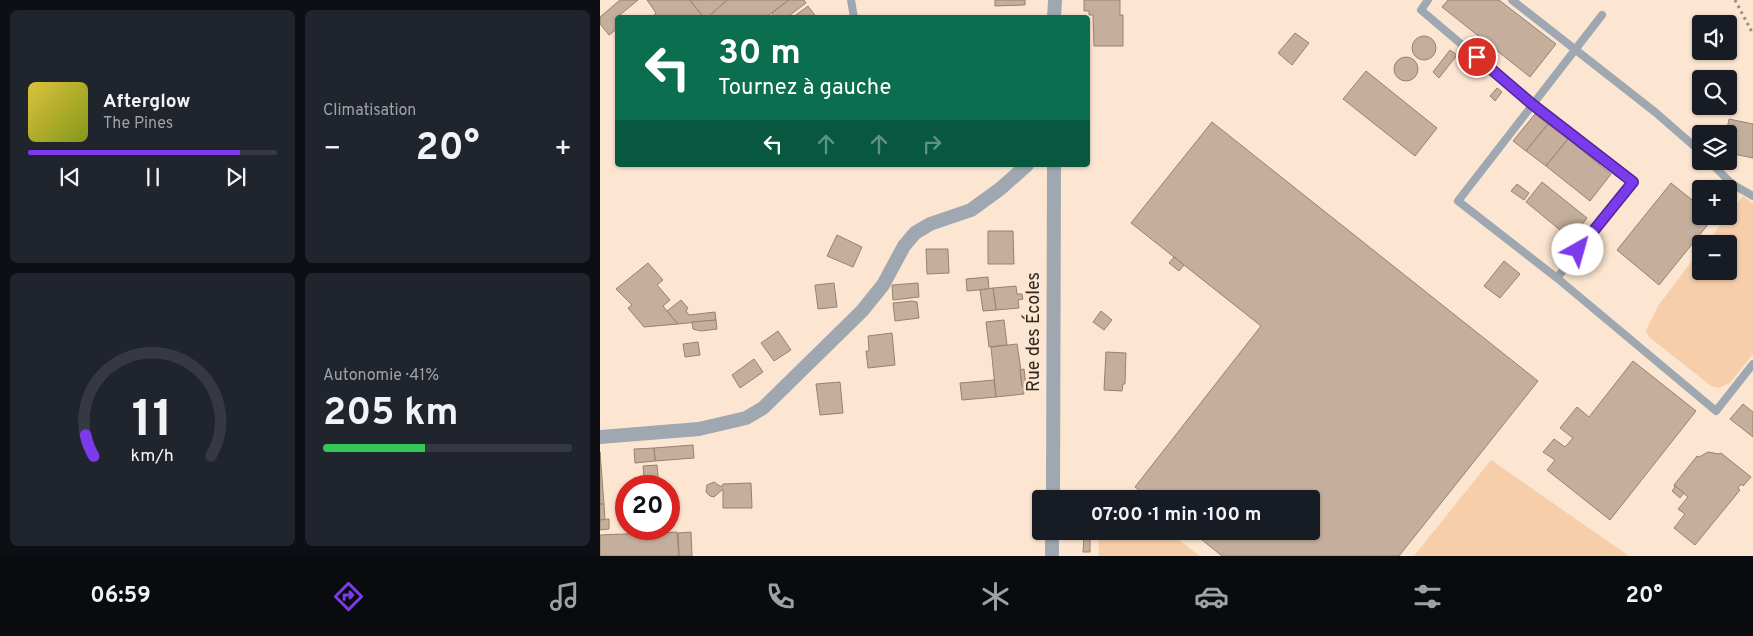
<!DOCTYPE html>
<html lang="fr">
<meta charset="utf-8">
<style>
:root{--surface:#171b24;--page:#20242c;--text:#f1f3f6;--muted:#9ea1a6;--line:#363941;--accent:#7c3aed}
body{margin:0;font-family:Overpass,sans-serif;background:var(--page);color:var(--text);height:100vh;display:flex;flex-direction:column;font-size:19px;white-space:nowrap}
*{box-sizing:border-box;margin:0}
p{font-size:16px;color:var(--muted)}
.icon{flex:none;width:28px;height:28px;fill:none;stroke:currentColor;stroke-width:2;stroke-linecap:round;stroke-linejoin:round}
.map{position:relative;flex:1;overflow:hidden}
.panel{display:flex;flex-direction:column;gap:10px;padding:10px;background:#0d0f14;width:600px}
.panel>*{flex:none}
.hud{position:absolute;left:15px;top:15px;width:475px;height:152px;border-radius:5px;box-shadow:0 1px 4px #0004;background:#0b6e4f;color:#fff;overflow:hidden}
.tools{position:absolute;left:1092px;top:15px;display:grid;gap:10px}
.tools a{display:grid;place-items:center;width:45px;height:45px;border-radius:5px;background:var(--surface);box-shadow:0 1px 4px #0004;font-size:25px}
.speed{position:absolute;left:15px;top:475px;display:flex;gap:10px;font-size:25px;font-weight:700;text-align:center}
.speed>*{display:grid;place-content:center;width:65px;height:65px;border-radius:50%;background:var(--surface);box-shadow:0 1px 4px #0004;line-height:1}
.speed .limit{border:8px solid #d22;background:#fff;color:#111}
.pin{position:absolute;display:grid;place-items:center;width:42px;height:42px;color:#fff;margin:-21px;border:2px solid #fff;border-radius:50%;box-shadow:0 1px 5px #0007}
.me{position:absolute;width:55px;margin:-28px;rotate:38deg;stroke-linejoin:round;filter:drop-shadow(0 0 4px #0008)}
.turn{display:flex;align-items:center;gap:18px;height:105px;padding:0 20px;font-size:22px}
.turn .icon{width:65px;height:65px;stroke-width:2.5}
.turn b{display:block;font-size:35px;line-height:42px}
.lanes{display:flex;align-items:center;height:48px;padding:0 20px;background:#0003;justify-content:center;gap:25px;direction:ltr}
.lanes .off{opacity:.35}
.big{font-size:38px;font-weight:700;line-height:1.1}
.panel .widget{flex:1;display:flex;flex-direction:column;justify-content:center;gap:8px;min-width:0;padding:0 18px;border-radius:8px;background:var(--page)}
.panel .dial{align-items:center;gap:0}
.dial svg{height:130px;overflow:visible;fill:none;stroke:var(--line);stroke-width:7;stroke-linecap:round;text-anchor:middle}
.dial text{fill:var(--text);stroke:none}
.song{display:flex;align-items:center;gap:15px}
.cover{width:60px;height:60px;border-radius:8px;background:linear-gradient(135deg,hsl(50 70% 55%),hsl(70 70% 35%))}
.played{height:5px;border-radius:2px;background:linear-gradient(90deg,var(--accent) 85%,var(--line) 85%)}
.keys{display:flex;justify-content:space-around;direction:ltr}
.heat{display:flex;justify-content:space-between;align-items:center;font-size:28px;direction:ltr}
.charge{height:8px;border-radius:4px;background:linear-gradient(90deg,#34c759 41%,var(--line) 0)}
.panel .tiles{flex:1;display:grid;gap:10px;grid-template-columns:repeat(2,1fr)}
.trip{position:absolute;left:432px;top:490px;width:288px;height:50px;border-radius:5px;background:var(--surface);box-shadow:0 1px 4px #0004;font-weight:700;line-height:50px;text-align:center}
.tab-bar{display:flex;height:80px;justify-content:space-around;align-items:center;background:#090b0e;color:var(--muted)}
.tab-bar .icon{width:35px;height:35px}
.tab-bar .current{color:var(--accent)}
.tab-bar b{font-size:22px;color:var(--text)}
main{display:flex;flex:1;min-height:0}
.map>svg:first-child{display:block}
.green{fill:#f6ceaa}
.building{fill:#c5af9c;stroke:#97826f}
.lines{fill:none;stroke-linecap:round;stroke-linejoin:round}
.path{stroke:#9c8c7d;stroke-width:3;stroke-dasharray:2.5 4;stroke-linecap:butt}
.service{stroke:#9fa7b0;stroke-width:8}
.minor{stroke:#9fa7b0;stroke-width:14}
.tertiary{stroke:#9fa7b0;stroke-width:14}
.route-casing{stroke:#51269a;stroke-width:12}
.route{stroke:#7c3aed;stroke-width:9}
.labels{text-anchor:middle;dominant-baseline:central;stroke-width:5;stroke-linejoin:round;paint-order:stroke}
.street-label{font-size:18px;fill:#2f271f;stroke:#fde6d1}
</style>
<main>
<section class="panel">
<div class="tiles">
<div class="widget">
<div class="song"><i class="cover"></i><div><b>Afterglow</b><p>The Pines</p></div></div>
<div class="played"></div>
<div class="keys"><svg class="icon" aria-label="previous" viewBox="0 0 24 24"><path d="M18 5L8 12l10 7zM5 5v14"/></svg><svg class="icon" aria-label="pause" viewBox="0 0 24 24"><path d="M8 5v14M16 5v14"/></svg><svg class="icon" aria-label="next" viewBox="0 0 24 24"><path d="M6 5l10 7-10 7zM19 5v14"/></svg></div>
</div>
<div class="widget"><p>Climatisation</p>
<div class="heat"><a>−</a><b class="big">20°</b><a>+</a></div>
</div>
<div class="widget dial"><svg viewBox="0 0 100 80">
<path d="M14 69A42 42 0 1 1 86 69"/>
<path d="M14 69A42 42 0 0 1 9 56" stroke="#7c3aed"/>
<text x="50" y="56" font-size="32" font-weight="700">11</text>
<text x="50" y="72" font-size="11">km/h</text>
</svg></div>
<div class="widget"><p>Autonomie · 41%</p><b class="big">205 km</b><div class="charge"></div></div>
</div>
</section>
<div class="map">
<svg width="1153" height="556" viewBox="0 0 1153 556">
<rect width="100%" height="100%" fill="#fde6d1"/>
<g class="green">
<polygon points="1143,196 1153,204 1153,354 1130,383 1118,388 1111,386 1049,337 1046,331 1058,306 1101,249 1101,271 1129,271 1129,244 1106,244 1127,216 1129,216 1129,214"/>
<polygon points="891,460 1029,556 814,556"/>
<polygon points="498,531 567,531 600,556 499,556"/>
</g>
<g class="building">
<polygon points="20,0 38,0 15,19 18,22 18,28 9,35 0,24 0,17"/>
<polygon points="47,0 90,0 104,18 51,18 56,13"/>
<polygon points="90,0 127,0 107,18 104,18"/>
<polygon points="127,0 189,0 165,18 107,18"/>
<polygon points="189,0 204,0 206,3 186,18 175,18 172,13"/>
<polygon points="395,0 425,0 425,5 395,6"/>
<polygon points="484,0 520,0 520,15 523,15 523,46 494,46 493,15 489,15 489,11 484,11"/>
<polygon points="848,0 899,0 956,44 930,77 842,7"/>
<polygon points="208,6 217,18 192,18"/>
<polygon points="695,33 709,43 692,65 678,53"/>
<circle cx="824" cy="48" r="12"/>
<polygon points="850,50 857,55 839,78 833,72"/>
<circle cx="806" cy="69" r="12"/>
<polygon points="766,71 837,128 815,156 743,99"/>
<polygon points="897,88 902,92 895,101 890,96"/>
<polygon points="935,114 948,124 926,151 913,141"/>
<polygon points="1129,119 1153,124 1153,158 1129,153 1129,134 1126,134"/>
<polygon points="612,122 938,381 799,556 622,556 591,531 711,531 711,499 550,499 535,487 661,326 531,223"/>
<polygon points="948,124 968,139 946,166 926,151"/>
<polygon points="968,139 1011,174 990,201 946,166"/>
<polygon points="942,182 987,218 971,239 926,202"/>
<polygon points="1071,183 1101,207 1101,216 1114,217 1059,285 1017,250"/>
<polygon points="917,184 929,193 924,200 911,191"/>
<polygon points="388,231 413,231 414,264 388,264"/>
<polygon points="237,235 262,247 253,267 227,256"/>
<polygon points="326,249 348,249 349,273 327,274"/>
<polygon points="574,257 584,265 579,271 569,263"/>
<polygon points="904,261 920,274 900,298 884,286"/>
<polygon points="48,263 63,280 57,285 70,300 63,306 78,324 44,327 28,308 32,305 16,289"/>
<polygon points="388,277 389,289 367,291 366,279"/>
<polygon points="234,283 237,307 218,309 215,285"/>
<polygon points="318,283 319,297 293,300 292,285"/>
<polygon points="416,286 417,294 422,294 423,299 418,300 419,308 396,310 393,288"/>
<polygon points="393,288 396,310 383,311 380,290"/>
<polygon points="81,300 88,308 86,311 89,315 115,312 116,320 78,324 67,311"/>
<polygon points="312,301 317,302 319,318 295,321 293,303"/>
<polygon points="501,311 512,320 504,330 493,322"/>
<polygon points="116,320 117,329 101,331 93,329 92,322"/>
<polygon points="404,320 407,345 389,347 386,322"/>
<polygon points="178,331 191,350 174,361 161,343"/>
<polygon points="292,333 295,365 268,368 266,351 269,351 268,336"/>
<polygon points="98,342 100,355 85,357 83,344"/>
<polygon points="417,344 421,370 420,370 422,386 423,386 424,394 396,397 391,347"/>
<polygon points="506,352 526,353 525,384 523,384 522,391 504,390"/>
<polygon points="154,359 163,372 140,388 132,375"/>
<polygon points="1033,361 1096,411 1010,520 947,470 955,460 943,452 954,439 965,447 973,438 960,428 977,407 989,417"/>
<polygon points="424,369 426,386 422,386 420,370"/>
<polygon points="394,380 396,397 362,400 360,383"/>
<polygon points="240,382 243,413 220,415 216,384"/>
<polygon points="1143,404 1153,412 1153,437 1130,419"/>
<polygon points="93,445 94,458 55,461 54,448"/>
<polygon points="54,448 55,461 35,463 34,449"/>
<polygon points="0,452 4,504 0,504"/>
<polygon points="1108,452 1119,454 1121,453 1151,477 1143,486 1141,484 1138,488 1140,490 1095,545 1074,528 1085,514 1078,509 1088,497 1074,485 1097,456 1099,457"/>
<polygon points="57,465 59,486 35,486 34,478 44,477 43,466"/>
<polygon points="114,482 120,486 123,486 123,484 151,483 152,508 123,508 123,489 114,497 110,496 106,492 107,485"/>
<polygon points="1074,485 1084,493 1080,498 1072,491 1075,487"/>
<polygon points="0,504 4,504 5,520 0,520"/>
<polygon points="9,519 9,529 0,530 0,520"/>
<polygon points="48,529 60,529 60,533 77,532 79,556 0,556 0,535 48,533"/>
<polygon points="91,532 92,556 79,556 78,533"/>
<polygon points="484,538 490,538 490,552 483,552"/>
</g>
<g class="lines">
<polyline class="path" points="1135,0 1153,34"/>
<g class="service">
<polyline points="251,0 254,18"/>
<polyline points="828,0 821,10 932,104 1033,182 957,278"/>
<polyline points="912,0 1055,112 1101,152"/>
<polyline points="1002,15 858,201 957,278 1116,411 1153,364"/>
<polyline points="1109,161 1132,184 1153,196"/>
</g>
<polyline class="minor" points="0,437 99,429 146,418 163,408 262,311 283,285 304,246 315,233 330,224 371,210 400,189 427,165"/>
<g class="tertiary">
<polyline points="454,18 455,0"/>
<polyline points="453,499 454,165"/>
<polyline points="452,556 452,531"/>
</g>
</g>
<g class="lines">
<g class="route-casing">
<polyline id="route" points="877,57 932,104 1033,182 978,250"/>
</g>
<use href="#route" class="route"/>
</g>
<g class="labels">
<g class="street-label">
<text transform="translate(434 332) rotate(-90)">Rue des Écoles</text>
</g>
</g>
</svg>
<div class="tools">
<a><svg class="icon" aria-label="sound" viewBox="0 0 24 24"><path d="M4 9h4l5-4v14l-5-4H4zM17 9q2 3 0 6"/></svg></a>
<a><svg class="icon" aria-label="search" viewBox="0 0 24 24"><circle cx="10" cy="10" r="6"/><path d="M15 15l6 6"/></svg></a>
<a><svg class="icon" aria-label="layers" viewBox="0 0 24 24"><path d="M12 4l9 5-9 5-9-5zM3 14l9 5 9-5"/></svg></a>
<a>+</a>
<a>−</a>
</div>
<div class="speed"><div class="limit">20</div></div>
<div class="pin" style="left:877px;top:57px;background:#d93025"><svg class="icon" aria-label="arrive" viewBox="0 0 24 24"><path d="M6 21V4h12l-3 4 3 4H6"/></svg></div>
<svg class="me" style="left:978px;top:250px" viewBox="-20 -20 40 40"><circle r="19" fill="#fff"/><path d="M0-13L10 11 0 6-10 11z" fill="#7c3aed"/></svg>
<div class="trip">07:00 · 1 min · 100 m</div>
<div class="hud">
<div class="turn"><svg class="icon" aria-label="left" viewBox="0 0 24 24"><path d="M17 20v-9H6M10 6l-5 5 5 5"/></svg><div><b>30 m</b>Tournez à gauche</div></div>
<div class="lanes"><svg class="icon" aria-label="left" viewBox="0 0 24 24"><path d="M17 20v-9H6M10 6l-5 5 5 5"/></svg><svg class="icon off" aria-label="ahead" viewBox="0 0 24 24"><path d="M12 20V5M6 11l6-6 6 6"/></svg><svg class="icon off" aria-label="ahead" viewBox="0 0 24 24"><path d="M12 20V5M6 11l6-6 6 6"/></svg><svg class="icon off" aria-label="right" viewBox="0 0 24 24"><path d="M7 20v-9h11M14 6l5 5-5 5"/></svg></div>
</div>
</div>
</main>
<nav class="tab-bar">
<b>06:59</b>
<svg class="icon current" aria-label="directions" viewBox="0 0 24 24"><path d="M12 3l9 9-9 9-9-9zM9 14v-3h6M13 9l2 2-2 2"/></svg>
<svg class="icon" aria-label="music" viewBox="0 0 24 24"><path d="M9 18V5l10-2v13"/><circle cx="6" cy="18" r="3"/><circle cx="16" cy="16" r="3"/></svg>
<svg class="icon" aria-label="phone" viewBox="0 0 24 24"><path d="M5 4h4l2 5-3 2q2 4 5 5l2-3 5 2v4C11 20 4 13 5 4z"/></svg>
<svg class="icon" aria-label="climate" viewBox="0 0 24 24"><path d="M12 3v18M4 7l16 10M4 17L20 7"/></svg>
<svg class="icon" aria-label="car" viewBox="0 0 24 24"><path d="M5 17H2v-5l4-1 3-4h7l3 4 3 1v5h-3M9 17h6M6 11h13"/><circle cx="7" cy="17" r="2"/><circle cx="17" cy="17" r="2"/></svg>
<svg class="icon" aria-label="filters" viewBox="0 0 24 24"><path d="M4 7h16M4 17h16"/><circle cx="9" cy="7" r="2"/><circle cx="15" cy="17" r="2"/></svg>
<b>20°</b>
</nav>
